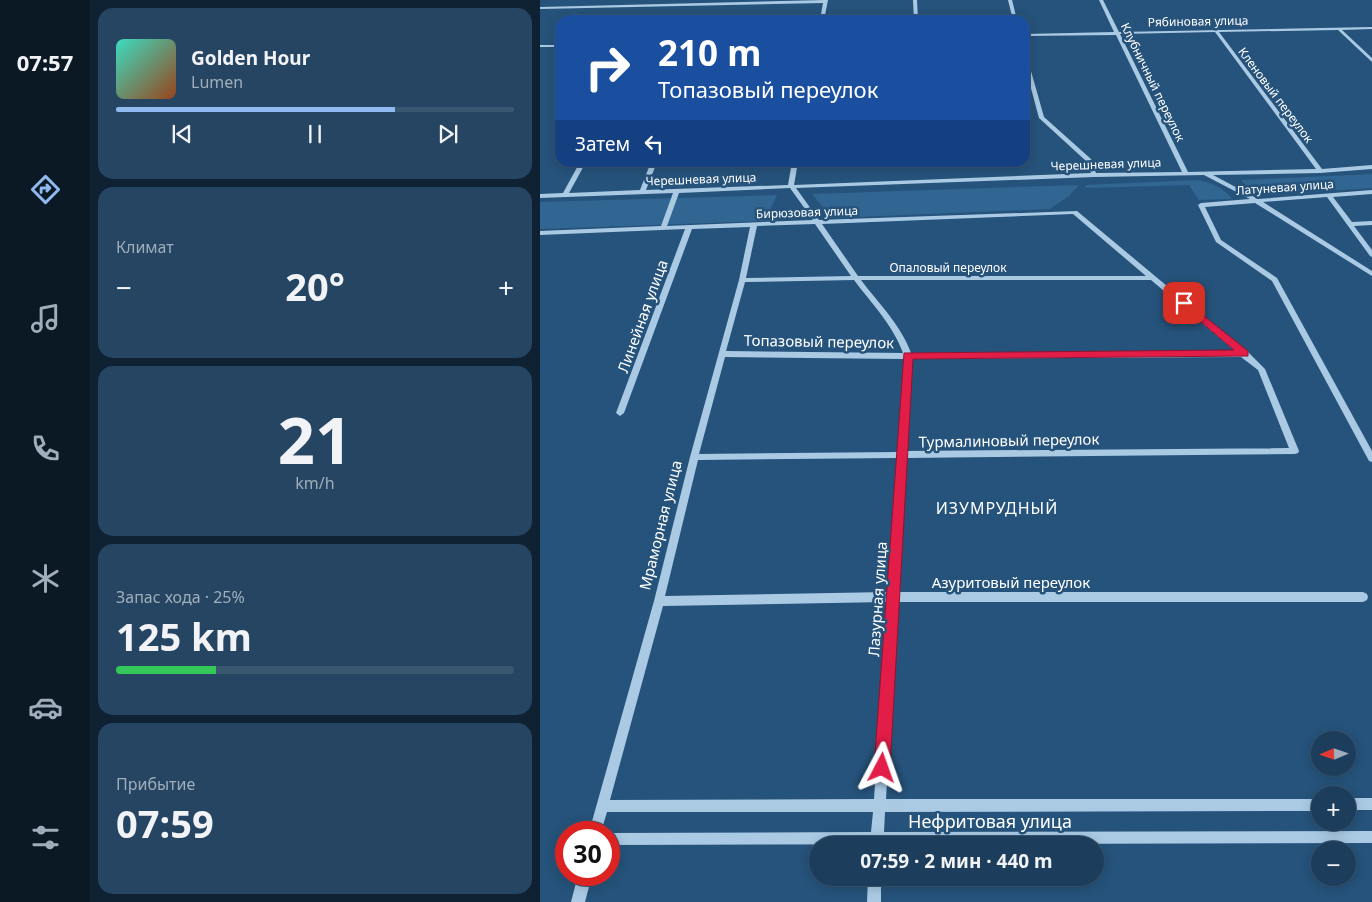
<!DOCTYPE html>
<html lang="ru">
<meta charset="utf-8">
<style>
:root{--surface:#1c3e5c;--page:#254562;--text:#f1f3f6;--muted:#a0aebb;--line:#3a5772;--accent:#90b9f0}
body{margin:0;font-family:"Noto Sans",sans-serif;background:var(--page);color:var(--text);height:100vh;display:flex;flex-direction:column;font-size:19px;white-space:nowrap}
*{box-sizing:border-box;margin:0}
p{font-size:16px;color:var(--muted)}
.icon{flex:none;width:28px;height:28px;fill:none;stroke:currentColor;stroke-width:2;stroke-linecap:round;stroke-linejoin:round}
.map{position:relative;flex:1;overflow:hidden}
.sheet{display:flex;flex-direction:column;gap:8px;padding:8px;background:#0f2233;width:450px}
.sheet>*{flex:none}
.hud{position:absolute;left:15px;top:15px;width:475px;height:152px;border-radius:15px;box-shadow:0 2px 12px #0003,0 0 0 1px var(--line);background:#1a4fa0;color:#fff;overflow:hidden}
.needle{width:32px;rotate:268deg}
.controls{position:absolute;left:771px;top:731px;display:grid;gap:10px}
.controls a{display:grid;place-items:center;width:45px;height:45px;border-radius:50%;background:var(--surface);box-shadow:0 2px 12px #0003,0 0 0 1px var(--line);font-size:25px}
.speed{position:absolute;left:15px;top:821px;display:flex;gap:10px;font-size:25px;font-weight:700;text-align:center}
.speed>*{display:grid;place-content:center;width:65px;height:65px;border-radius:50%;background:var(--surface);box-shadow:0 2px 12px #0003,0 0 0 1px var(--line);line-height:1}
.speed .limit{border:8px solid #d22;background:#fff;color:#111}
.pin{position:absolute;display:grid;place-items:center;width:42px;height:42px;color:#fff;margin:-21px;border-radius:10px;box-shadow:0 2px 8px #0006}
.me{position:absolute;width:55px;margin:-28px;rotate:4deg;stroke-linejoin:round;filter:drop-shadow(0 0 4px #0008)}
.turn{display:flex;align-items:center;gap:18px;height:105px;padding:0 20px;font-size:22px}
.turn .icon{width:65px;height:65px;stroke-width:2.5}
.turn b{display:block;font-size:35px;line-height:42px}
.then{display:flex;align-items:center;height:48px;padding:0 20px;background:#0003;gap:10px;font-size:19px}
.big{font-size:38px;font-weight:700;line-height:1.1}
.sheet .widget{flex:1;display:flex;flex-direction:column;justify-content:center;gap:8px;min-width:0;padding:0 18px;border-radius:15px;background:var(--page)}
.sheet .dial{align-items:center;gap:0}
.dial b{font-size:65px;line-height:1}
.song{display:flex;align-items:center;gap:15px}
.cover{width:60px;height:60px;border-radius:8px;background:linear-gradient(135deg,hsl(170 70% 55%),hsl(20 70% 35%))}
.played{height:5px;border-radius:2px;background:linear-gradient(90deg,var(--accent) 70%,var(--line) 70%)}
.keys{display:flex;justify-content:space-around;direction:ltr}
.heat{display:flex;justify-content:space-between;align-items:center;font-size:28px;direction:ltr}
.charge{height:8px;border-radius:4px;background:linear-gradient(90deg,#34c759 25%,var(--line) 0)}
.trip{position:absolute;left:269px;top:836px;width:295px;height:50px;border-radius:25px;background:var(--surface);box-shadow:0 2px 12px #0003,0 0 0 1px var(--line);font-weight:700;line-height:50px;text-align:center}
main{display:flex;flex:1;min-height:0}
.dock{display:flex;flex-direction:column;width:90px;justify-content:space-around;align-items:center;background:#0b1925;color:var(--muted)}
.dock .icon{width:35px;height:35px}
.dock .current{color:var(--accent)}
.dock b{font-size:22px;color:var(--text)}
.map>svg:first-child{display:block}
.green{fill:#316692}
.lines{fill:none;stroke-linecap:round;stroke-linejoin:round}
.minor{fill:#aacae4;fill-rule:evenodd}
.route{fill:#e11d48;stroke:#92132f}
.labels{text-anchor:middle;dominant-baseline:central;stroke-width:5;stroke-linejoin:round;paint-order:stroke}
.far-street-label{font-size:12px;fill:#fff;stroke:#26537b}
.street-label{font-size:15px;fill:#fff;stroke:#26537b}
.neighbourhood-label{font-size:16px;letter-spacing:1px;fill:#fff;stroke:#26537b}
.near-street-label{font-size:18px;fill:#fff;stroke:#26537b}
</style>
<main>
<nav class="dock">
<b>07:57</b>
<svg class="icon current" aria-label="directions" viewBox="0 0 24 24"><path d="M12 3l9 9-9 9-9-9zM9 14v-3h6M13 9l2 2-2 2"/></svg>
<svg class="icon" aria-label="music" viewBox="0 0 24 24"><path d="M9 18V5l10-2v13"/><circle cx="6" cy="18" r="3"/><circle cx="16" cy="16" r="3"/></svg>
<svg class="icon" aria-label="phone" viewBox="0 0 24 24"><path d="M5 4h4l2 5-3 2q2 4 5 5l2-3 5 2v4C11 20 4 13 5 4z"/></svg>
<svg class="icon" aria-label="climate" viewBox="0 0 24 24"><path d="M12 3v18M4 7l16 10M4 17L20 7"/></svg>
<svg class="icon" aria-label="car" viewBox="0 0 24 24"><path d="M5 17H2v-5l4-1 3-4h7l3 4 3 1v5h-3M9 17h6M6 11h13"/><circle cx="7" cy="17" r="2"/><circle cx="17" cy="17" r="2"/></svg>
<svg class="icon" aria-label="filters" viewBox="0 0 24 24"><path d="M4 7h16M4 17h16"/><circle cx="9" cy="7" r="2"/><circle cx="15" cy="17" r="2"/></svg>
</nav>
<section class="sheet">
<div class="widget">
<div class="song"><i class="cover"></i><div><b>Golden Hour</b><p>Lumen</p></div></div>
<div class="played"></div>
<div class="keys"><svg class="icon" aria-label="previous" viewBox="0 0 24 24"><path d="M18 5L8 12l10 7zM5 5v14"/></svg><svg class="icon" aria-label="pause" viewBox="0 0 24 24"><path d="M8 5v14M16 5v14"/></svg><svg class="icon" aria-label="next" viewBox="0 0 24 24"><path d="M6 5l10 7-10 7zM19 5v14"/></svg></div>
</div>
<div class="widget"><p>Климат</p>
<div class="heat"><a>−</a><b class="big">20°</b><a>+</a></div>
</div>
<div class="widget dial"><b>21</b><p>km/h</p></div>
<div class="widget"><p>Запас хода · 25%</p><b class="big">125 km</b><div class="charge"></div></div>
<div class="widget"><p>Прибытие</p><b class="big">07:59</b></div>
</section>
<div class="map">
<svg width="832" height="902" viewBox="0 0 832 902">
<rect width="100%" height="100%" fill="#26537b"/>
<g class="green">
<polygon points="832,174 832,188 727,195 709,190 701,180"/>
<path d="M658,180C672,183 683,187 692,199L659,200L649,185L546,188L545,185Z"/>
<polygon points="539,185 529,196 510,209 292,218 272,194"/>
<polygon points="237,195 225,221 0,229 0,202"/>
</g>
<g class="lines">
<g class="minor">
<polygon points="284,0 288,0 284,20 280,20 283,3 0,9 0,7"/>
<polygon points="373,0 377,0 378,20 374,20"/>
<polygon points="468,0 472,0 477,20 473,20"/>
<path d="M559,0H563L579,32L832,27V29L802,30L832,58V62L798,30L679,32L782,169L832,165V169L780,173L673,175L718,199L832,190V194L793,197L812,222L832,221V225L814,226L832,250V257L830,256L787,197L723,202L832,271V276L715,203L665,207L681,240L737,278L832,451V462L829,461L732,281L676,242L658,205L661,203L710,199L664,175L554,177L256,188L279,220L537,211L705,351L708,352L725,369L759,451L758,453L755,454L366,458L358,592H823L827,594L828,597L827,600L823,602H358L346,799H780V811L345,812L344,832L832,831V843L69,845V833L331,832L333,812H67L61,832H49L114,601L150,457L199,280L210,227L152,229L84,413L80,416L76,413L145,229L0,235V231L121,226L133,193L0,198V194L23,193L40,162H46L29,193L100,190L111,162H117L106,190L248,185L252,162H258L254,185L551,173L546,161L499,118L485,66V56L487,57L504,117L551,159L556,173L642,172L576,35L485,36V34L574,32ZM675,32L776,169L648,172L580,34ZM250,188L273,220L127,226L139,193ZM533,214L606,276H318L282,224ZM275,224L311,276L206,278L217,226ZM314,280C332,304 353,325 363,353L186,351L205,282ZM321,280H611L695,351L371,353C361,325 339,304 321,280ZM185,357L364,359L358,452L159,454ZM701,357L718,370L749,448L366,451L372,359ZM357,458L348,592L125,596L158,460ZM347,602L334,799L70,800L123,606Z"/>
<rect x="0" y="45" width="20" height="2"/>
<rect x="808" y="798" width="24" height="12"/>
<polygon points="38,875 52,875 45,902 31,902"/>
<polygon points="328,878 341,878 341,902 327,902"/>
</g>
</g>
<polygon class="route" points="644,300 708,351 708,356 373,359 350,768 347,773 342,775 336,773 334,768 364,353 694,350 641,305 641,301"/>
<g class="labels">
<g class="far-street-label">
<text transform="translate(658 21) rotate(-1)">Рябиновая улица</text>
<text transform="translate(613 82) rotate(64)">Клубничный переулок</text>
<text transform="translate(736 95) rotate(53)">Кленовый переулок</text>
<text transform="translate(566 164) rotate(-2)">Черешневая улица</text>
<text transform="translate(161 179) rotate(-2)">Черешневая улица</text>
<text transform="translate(745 187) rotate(-4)">Латуневая улица</text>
<text transform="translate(267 212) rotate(-2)">Бирюзовая улица</text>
<text x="408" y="267">Опаловый переулок</text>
</g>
<g class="street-label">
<text transform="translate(102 316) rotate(-70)">Линейная улица</text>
<text transform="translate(279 341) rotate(1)">Топазовый переулок</text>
<text transform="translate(469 440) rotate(-1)">Турмалиновый переулок</text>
<text transform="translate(120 525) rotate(-76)">Мраморная улица</text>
<text x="471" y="582">Азуритовый переулок</text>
<text transform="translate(337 599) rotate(-86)">Лазурная улица</text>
</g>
<g class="neighbourhood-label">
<text x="457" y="508">ИЗУМРУДНЫЙ</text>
</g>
<g class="near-street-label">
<text x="450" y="821">Нефритовая улица</text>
</g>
</g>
</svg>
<div class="controls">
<a><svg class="needle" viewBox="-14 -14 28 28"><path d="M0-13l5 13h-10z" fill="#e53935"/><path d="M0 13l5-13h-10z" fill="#a0aebb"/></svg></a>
<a>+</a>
<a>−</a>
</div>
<div class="speed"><div class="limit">30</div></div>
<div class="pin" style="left:644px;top:303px;background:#d93025"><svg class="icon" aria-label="arrive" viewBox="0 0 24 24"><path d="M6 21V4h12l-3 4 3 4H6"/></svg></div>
<svg class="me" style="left:342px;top:768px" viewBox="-20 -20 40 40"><path d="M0-17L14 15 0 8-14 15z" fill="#e11d48" stroke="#fff" stroke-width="4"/></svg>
<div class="trip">07:59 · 2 мин · 440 m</div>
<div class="hud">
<div class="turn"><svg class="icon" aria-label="right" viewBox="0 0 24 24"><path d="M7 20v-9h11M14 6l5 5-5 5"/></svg><div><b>210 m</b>Топазовый переулок</div></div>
<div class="then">Затем<svg class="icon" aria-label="left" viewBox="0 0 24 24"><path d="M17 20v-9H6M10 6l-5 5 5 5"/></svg></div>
</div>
</div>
</main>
